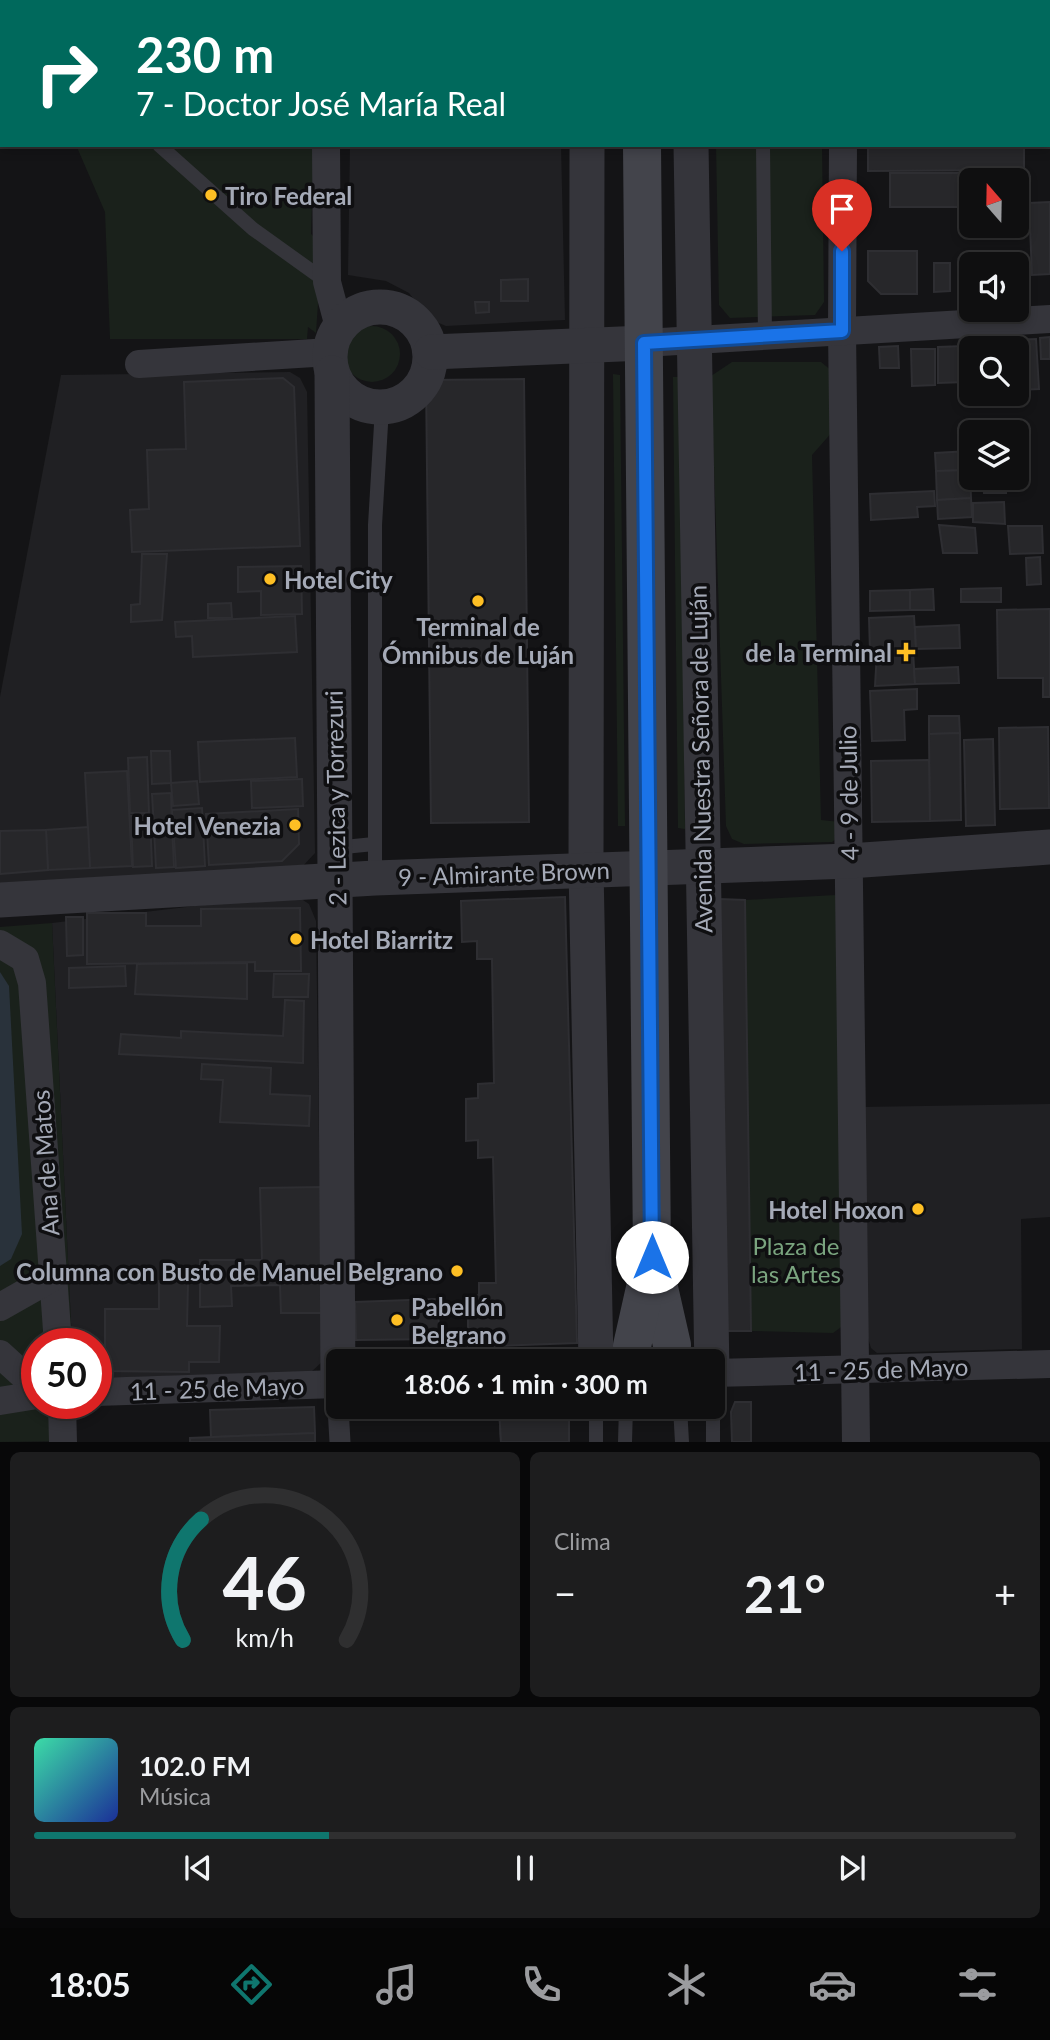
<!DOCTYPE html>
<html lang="es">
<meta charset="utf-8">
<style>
:root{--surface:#0f0f10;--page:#1d1d1e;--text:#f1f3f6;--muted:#9b9c9f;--line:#2f2f30;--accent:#0f766e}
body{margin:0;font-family:Lato,sans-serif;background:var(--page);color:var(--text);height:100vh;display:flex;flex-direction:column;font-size:26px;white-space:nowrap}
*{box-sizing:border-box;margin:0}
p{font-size:23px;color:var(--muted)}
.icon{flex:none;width:38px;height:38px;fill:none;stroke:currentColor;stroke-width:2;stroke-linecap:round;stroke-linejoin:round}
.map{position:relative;height:1442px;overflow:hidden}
.drawer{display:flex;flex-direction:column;gap:10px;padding:10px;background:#080809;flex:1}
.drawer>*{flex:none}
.banner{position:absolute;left:0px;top:0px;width:1050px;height:147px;box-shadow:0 4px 10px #0003,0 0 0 2px var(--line);background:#00695c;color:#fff;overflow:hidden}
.needle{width:46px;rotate:340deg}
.buttons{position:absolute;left:959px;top:168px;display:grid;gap:14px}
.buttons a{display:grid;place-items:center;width:70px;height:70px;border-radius:10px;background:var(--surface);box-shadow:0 4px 10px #0003,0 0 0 2px var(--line);font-size:35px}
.speed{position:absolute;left:21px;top:1328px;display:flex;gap:14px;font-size:35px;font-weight:700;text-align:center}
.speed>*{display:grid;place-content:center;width:91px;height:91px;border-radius:50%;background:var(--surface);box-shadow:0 4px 10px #0003,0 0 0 2px var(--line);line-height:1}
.speed .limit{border:10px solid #d22;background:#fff;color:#111}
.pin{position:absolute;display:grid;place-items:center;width:60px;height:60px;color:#fff;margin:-72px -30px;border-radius:50% 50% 50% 0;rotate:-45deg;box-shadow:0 0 7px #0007}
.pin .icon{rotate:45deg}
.me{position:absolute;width:77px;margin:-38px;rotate:0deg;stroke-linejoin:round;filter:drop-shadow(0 0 5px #0008)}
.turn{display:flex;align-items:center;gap:24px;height:147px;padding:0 21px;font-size:32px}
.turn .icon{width:91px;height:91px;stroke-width:2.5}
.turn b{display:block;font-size:49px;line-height:60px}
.big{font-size:52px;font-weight:700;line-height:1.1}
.drawer .widget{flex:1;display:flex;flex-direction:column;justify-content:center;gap:10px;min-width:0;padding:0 24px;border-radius:10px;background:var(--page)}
.drawer .dial{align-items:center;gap:0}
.dial svg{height:182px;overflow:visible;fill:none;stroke:var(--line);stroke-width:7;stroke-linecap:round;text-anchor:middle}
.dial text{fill:var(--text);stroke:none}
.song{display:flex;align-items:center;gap:21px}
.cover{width:84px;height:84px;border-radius:10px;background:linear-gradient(135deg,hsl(160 70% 55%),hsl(230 70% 35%))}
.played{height:7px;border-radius:4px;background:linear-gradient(90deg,var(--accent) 30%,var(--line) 30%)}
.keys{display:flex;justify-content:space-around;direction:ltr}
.heat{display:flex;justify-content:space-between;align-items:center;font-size:38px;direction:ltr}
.drawer .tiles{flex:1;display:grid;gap:10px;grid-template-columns:1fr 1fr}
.widget:last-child{grid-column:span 2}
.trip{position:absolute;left:326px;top:1349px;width:399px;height:70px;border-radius:10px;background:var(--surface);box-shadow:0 4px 10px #0003,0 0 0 2px var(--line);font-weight:700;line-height:70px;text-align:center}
.tabs{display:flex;height:112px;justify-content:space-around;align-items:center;background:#060606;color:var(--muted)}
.tabs .icon{width:49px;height:49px}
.tabs .active{color:var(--accent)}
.tabs b{font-size:32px;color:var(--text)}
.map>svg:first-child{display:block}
.built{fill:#202023}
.green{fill:#1a211b}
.water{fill:#29323b}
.building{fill:#27272a;stroke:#2e2e32;stroke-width:2}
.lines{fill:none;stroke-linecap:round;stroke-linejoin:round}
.service{stroke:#35353b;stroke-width:14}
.pedestrian{stroke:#35353b;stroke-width:21}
.minor{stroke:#35353b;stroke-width:28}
.tertiary{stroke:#35353b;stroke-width:35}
.secondary{stroke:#43444b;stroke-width:38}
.route-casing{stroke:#114b97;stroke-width:18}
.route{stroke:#1a73e8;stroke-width:12}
.poi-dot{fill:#febf24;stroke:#0f0f11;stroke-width:2.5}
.labels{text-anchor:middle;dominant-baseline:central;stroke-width:7;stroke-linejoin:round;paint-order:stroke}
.poi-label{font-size:24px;font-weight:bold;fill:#a5aab7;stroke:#0f0f11;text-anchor:start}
.street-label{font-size:24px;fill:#a5aab7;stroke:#0f0f11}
.park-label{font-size:24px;fill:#7aa47f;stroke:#0f0f11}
</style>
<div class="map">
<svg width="1050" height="1442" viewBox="0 0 1050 1442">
<rect width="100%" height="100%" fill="#141416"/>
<g class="built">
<rect x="353" y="0" width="204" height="2"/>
<polygon points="350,145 561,145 565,320 446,326 429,319 409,293 386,281 348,275"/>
<polygon points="290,372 300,378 307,392 315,853 301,868 0,890 0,697 61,375"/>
<polygon points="288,895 300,898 309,904 316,921 322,1362 311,1372 96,1378 96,1344 72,1344 52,923"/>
<polygon points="1050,1104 1050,1217 1021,1219 1022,1349 877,1353 871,1348 865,1328 862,1107"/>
</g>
<g class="green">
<polygon points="0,0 320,0 2,2 2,112"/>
<polygon points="76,145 314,145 311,234 322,244 316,333 308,327 307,339 110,339 105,212"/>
<polygon points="716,145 822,145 824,302 815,315 730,318 719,305"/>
<circle cx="372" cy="354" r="28"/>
<polygon points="732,362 821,362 832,371 834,430 812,455 821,820 840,822 840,836 832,842 744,844 732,839 726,826 711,376"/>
<polygon points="613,374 620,375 625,826 618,826"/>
<polygon points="673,377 680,377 685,829 678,828"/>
<polygon points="836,895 844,1325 833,1333 751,1331 745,900"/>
<polygon points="52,923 72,1344 37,1344 37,1404 74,1404 75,1441 0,1442 0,927"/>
</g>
<polygon class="water" points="0,972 9,986 22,1234 11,1259 0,1266"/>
<g class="building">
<rect x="899" y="0" width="68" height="2"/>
<rect x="1048" y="15" width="2" height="72"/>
<polygon points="868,145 1024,145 1024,170 868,171"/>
<polygon points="890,173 1004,173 1004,180 971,180 971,207 890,207"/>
<polygon points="1050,202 1050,274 1032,275 1029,203"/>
<polygon points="868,251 917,251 917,294 881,294 868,281"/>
<polygon points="934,263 950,263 950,291 934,292"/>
<polygon points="528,279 528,301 501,301 501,280"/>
<polygon points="475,302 489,302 489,312 476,313"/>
<polygon points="1004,334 1004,348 972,348 971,336"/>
<polygon points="1050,337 1050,359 1041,359 1040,338"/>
<polygon points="1036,339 1039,389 1017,390 1017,348 1007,348 1007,340"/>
<polygon points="898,346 899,368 880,368 879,347"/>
<polygon points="964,346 965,382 938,383 938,347"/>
<polygon points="911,349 935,349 935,385 912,386"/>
<polygon points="283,378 294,387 300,546 132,552 130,510 149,509 147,450 186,449 184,382"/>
<polygon points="524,379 529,822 431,823 426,380"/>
<polygon points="969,451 970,470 936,471 935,453"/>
<polygon points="970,470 971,498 937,500 936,471"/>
<polygon points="983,478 1006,478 1006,493 984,493"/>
<polygon points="934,491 935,506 917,507 918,517 871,520 870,494"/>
<polygon points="971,498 972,517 938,519 937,500"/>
<polygon points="1004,502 1005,524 973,522 973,503"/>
<polygon points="939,525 975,528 977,553 943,553"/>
<polygon points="1008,526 1042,526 1043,553 1010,554"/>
<polygon points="142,554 167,554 162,620 131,622 131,605 140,604"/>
<polygon points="1040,557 1041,584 1027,585 1026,558"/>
<polygon points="301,566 302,614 261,615 261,591 238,592 238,567"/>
<polygon points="1001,588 1001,602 961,602 961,589"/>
<polygon points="933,589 934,610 910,610 910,590"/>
<polygon points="910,590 910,610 870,611 870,591"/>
<polygon points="231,603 232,618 208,618 208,604"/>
<polygon points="1050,609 1050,697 1043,697 1043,678 998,678 997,610"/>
<polygon points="295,616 297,652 193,657 192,636 176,637 175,622"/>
<polygon points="914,616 916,649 870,651 869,618"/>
<polygon points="959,625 960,648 916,649 915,627"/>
<polygon points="913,651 915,684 875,686 877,652"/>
<polygon points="958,667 959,683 915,684 914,669"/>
<polygon points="917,689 917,709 904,710 905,740 872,741 870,691"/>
<polygon points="929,716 959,716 960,733 929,734"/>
<polygon points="1048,727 1049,808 1000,809 999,728"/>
<polygon points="960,733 961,820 930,821 929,734"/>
<polygon points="295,738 297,777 200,782 198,742"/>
<polygon points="993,739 995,825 966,826 964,740"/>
<polygon points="151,751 170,751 171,783 152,784"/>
<polygon points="147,757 149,813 130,813 128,758"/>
<polygon points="929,760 930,821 872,822 871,761"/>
<polygon points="127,771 132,866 90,868 85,773"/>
<polygon points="302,779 303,806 252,808 251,781"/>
<polygon points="197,781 199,804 173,806 171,783"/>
<polygon points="171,793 172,827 154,828 152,794"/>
<polygon points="202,808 205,866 176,868 172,810"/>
<polygon points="298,809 299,844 282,861 209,865 206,814"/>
<polygon points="150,815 152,866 133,867 131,816"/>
<polygon points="88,827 90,868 48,870 46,830"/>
<polygon points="172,827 174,867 156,868 154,828"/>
<polygon points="46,830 48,870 0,874 0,831"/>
<polygon points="565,897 577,1343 468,1347 468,1296 479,1295 479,1283 496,1283 493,1157 478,1158 478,1140 466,1141 466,1099 478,1098 478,1084 494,1083 492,959 477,959 477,941 462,942 461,901"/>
<polygon points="719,899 745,900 751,1331 727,1331"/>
<polygon points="300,908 301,971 255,971 255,962 87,964 87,913 146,913 146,926 201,926 201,909"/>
<polygon points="66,917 83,917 83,955 67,956"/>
<polygon points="247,963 247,999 135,994 137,964"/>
<polygon points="125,966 126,986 69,988 69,968"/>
<polygon points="274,974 309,974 308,997 273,997"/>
<polygon points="285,1000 304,1001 303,1063 119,1054 121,1034 181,1038 181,1031 283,1036"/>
<polygon points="202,1064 271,1068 270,1094 310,1096 309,1126 220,1122 223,1080 201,1079"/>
<polygon points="322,1187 324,1313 281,1313 280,1285 231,1286 232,1306 200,1307 200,1260 262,1260 260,1188"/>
<polygon points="159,1281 188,1282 187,1326 220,1326 219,1362 189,1362 189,1372 105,1371 105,1309 159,1309"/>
<polygon points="437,1299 440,1339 356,1340 355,1302"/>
<polygon points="735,1402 751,1402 751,1442 732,1442 731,1412"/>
<polygon points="314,1407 315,1433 211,1437 210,1410"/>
<polygon points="499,1407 569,1407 569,1442 501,1442"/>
<polygon points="499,1407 569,1407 569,1442 501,1442"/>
<polygon points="315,1433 315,1442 190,1442 190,1438"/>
</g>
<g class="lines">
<g class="service">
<polyline points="762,0 762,2"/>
<polyline points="0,12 2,14"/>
<polyline points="0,28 2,29"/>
<polyline points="159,145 253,229 327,282"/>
<polyline points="763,145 765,337"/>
<polyline points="334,848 374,844"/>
<polyline points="375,877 375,525 382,408"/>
<polyline points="713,1373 713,1442"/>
<polyline points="680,1407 682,1442"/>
<polyline points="596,1442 596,1407"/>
<polyline points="625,1442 626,1407"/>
</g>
<polyline class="pedestrian" points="338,1407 340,1442"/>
<g class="minor">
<polyline points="327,2 327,0"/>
<polyline points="844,2 844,0"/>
<polyline points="326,145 327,282 339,327"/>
<polyline points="843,145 842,330 856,1442"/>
<polyline points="644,343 1050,319"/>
<polyline points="139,364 330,352"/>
<polyline points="0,944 25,959 32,983 58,1344"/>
<polyline points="0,1307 53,1277"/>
<polyline points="0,1354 34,1385"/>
<polyline points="713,1373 1050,1364"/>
<polyline points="96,1392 337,1384"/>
<polyline points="0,1401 37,1395"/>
<polyline points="62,1404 63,1442"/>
</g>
<g class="tertiary">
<polyline points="690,0 690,2"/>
<polyline points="588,2 588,0"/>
<polyline points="587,145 586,869 596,1362"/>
<polyline points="691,145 712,1373"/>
<circle cx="380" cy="357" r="50"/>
<polyline points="431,352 644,343"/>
<polyline points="332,373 338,1384"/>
<polyline points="0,900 375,878 849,861 1050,847"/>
</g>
<g class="secondary">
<polyline points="641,0 641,2"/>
<polyline points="642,145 652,1257 672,1345"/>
<polyline points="632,1346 650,1266"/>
</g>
</g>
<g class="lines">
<g class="route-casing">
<polyline id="route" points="652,1257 644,343 842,331 842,251"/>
</g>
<use href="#route" class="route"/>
</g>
<g class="poi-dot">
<circle cx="211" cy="195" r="7"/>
<circle cx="270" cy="579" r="7"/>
<circle cx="478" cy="601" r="7"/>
<path d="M902.5 641.5h7v7h7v7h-7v7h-7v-7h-7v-7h7z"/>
<circle cx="295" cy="825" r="7"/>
<circle cx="296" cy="939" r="7"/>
<circle cx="918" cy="1209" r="7"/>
<circle cx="457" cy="1271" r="7"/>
<circle cx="397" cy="1320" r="7"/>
</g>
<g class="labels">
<g class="poi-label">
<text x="225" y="195">Tiro Federal</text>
<text x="284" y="579">Hotel City</text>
<text x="478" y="626" text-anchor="middle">Terminal de<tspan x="478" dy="28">Ómnibus de Luján</tspan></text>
<text x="892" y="652" text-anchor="end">de la Terminal</text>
<text x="281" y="825" text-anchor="end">Hotel Venezia</text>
<text x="310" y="939">Hotel Biarritz</text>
<text x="904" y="1209" text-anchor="end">Hotel Hoxon</text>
<text x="443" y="1271" text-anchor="end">Columna con Busto de Manuel Belgrano</text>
<text x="411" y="1306">Pabellón<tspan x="411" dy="28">Belgrano</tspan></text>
</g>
<g class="street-label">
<text transform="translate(700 759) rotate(-91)">Avenida Nuestra Señora de Luján</text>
<text transform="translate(848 793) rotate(-91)">4 - 9 de Julio</text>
<text transform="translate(335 798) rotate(-91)">2 - Lezica y Torrezuri</text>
<text transform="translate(504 873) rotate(-2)">9 - Almirante Brown</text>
<text transform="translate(45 1163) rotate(-94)">Ana de Matos</text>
<text transform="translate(881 1369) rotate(-2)">11 - 25 de Mayo</text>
<text transform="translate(217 1388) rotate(-2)">11 - 25 de Mayo</text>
</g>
<g class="park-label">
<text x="796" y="1245">Plaza de<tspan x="796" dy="28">las Artes</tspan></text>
</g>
</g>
</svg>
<div class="buttons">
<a><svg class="needle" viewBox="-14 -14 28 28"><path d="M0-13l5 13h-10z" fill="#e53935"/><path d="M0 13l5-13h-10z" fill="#9b9c9f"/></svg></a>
<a><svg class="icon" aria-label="sound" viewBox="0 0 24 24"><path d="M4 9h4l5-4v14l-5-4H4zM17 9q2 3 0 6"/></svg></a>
<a><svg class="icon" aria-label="search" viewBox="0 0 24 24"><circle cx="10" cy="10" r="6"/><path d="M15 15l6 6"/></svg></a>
<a><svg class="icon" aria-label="layers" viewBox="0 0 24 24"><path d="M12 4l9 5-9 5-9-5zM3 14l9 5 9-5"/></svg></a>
</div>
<div class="speed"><div class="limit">50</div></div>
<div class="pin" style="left:842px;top:251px;background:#d93025"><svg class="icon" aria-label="arrive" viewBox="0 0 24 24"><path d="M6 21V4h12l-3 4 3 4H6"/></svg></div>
<svg class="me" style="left:652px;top:1257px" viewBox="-20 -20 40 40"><circle r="19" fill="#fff"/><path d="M0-13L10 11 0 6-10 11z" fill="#1a73e8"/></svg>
<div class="trip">18:06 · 1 min · 300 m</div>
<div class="banner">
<div class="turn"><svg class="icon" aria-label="right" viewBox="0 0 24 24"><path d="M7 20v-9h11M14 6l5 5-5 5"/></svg><div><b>230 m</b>7 - Doctor José María Real</div></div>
</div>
</div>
<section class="drawer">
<div class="tiles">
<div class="widget dial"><svg viewBox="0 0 100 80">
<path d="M14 69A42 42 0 1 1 86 69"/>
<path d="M14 69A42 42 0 0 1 22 16" stroke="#0f766e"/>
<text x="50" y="56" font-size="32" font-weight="700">46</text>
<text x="50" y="72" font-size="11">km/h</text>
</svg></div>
<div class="widget"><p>Clima</p>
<div class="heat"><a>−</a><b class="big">21°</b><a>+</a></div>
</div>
<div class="widget">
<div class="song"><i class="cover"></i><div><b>102.0 FM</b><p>Música</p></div></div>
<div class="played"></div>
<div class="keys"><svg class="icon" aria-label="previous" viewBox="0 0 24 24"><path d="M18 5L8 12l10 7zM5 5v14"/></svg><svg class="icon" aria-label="pause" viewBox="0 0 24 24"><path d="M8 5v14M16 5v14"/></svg><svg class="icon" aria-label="next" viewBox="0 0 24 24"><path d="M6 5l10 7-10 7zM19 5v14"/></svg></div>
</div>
</div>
</section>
<nav class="tabs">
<b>18:05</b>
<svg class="icon active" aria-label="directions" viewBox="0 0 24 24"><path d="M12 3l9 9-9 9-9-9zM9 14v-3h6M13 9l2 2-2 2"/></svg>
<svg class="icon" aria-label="music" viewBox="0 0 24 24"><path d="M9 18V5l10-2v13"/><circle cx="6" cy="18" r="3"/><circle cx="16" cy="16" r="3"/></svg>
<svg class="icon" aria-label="phone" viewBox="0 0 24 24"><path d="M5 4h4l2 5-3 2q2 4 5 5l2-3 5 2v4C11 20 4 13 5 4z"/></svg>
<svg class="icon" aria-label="climate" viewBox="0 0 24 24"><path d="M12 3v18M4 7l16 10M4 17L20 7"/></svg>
<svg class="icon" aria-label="car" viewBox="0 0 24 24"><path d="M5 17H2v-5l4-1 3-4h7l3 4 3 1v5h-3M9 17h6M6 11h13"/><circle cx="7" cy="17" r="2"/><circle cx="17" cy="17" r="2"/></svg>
<svg class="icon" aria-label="filters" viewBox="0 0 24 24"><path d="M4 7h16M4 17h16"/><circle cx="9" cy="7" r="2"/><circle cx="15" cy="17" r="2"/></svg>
</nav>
